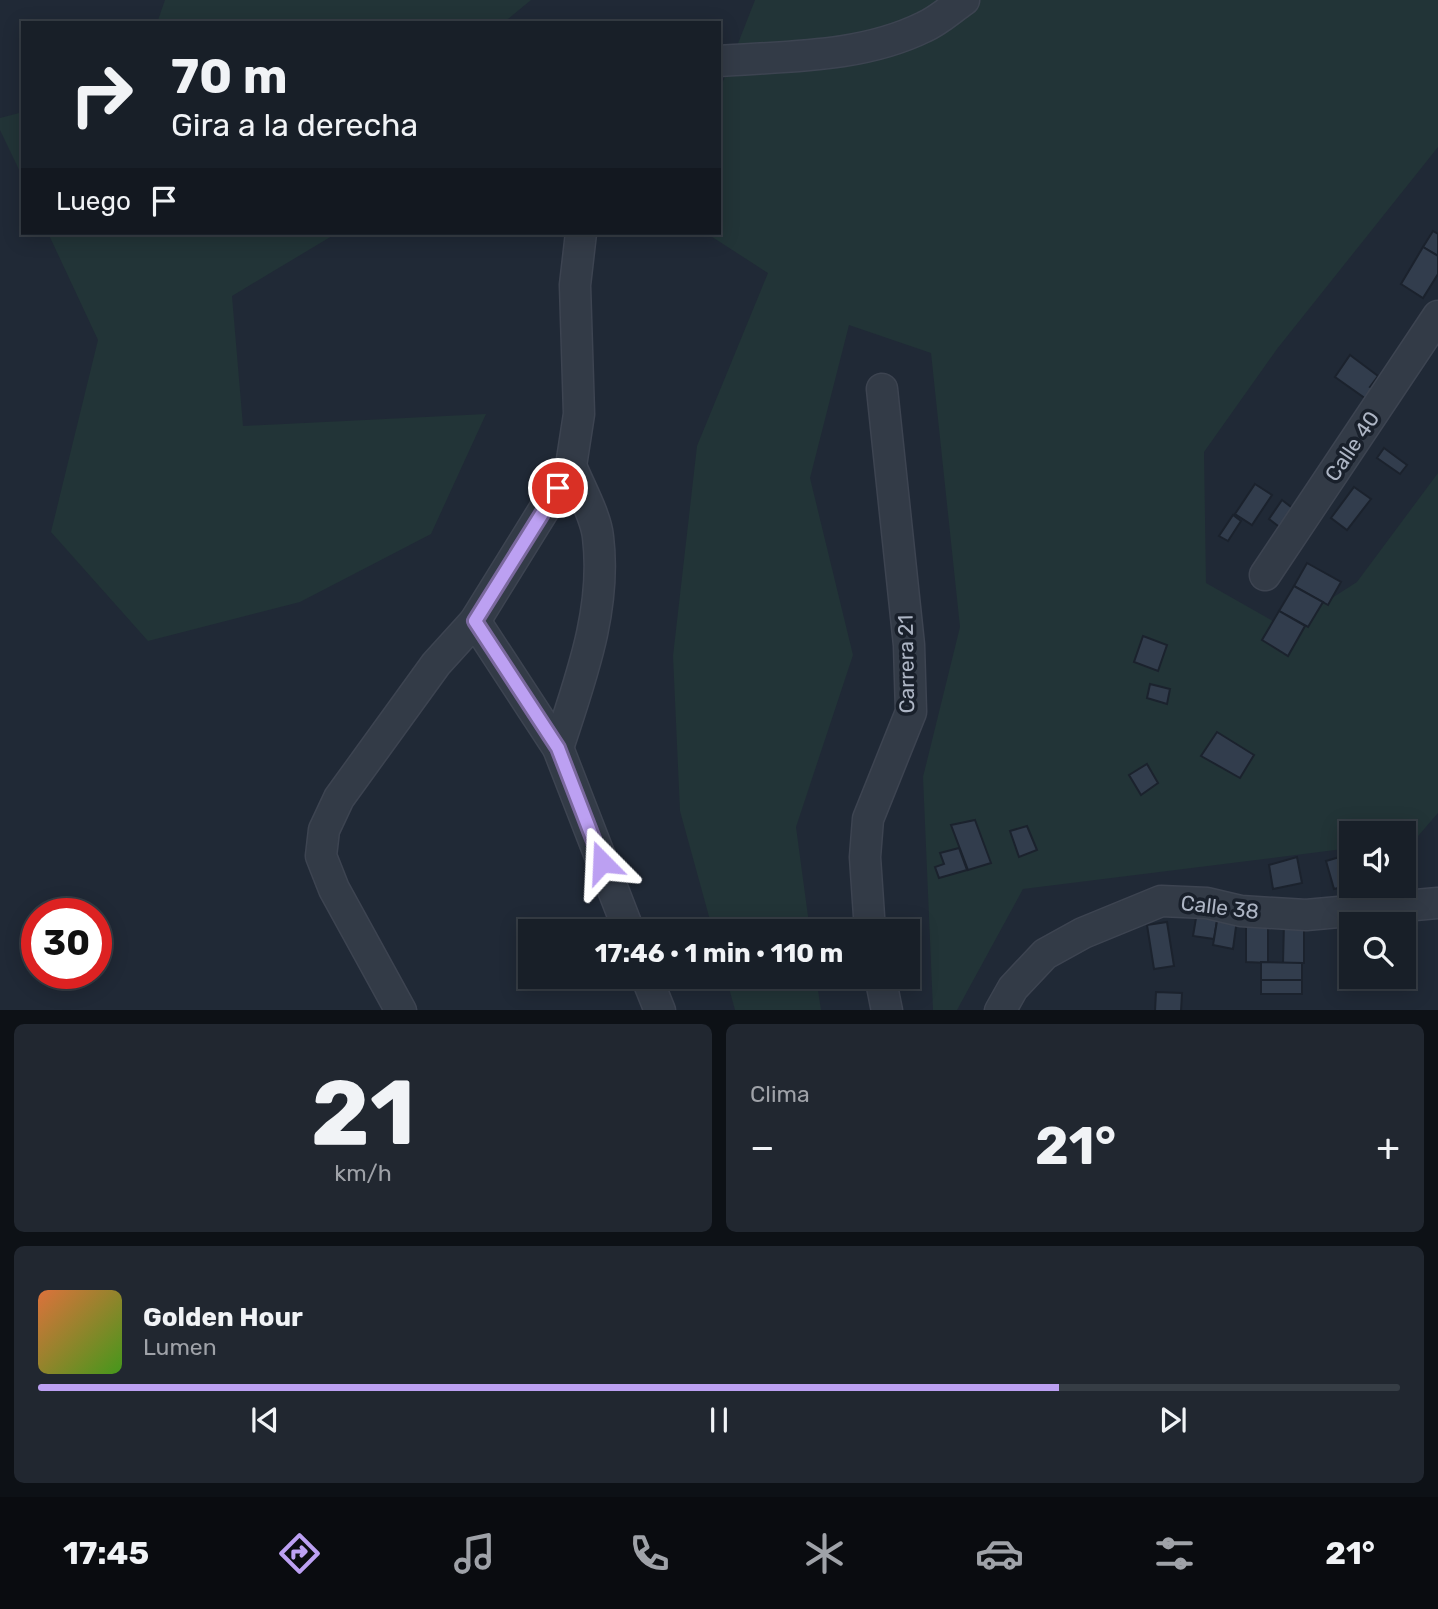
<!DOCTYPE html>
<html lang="es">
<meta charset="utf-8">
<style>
:root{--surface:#181f28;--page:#212730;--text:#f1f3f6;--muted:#9fa2a8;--line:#363d45;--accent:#bca0f2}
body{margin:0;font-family:Rubik,sans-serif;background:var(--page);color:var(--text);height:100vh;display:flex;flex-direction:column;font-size:26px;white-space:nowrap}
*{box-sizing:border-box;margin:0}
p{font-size:23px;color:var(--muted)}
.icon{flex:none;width:38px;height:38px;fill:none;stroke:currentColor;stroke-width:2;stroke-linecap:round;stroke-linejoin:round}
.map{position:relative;height:1010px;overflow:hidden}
.side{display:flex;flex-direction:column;gap:14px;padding:14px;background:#0d1116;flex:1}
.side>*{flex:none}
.hud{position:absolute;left:21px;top:21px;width:700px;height:214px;border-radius:0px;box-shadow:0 4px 18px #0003,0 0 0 2px var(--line);background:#181f28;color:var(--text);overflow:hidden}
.tools{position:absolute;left:1339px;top:821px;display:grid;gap:14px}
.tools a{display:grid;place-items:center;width:77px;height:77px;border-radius:0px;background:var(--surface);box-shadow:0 4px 18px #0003,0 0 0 2px var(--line);font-size:35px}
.speed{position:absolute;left:21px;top:898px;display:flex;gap:14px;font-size:35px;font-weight:700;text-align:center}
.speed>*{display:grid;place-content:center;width:91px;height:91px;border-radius:50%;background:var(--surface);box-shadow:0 4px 18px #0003,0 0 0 2px var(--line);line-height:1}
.speed .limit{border:10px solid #d22;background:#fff;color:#111}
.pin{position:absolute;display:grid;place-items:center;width:60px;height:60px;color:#fff;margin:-30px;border:4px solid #fff;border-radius:50%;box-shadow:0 2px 7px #0007}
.me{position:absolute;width:77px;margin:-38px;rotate:339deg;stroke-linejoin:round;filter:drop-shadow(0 0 5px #0008)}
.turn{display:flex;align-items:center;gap:24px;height:147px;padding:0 35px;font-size:32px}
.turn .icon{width:91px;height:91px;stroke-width:2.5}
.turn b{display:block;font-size:49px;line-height:60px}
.then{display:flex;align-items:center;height:66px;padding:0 35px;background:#0003;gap:14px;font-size:26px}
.big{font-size:52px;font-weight:700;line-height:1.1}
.side .tile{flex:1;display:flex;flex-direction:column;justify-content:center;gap:10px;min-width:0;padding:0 24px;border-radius:10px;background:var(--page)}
.side .dial{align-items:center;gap:0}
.dial b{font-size:91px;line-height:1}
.song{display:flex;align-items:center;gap:21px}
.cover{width:84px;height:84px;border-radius:10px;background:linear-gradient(135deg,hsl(20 70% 55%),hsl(100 70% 35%))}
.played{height:7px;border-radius:4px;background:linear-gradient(90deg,var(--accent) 75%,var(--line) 75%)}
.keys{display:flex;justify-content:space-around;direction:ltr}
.heat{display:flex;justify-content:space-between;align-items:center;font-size:38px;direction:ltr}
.side .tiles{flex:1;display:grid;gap:14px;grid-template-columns:1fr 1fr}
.tile:last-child{grid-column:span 2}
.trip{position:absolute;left:518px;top:919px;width:402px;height:70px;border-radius:0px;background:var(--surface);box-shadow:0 4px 18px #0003,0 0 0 2px var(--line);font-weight:700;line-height:70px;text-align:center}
.tabs{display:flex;height:112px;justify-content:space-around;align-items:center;background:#0a0c10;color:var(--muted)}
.tabs .icon{width:49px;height:49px}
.tabs .current{color:var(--accent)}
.tabs b{font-size:32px;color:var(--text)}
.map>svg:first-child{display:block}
.green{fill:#223437}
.building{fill:#323d4d;stroke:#1b222d;stroke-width:2}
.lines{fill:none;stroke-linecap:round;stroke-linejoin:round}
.street-casing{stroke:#3d4451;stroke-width:33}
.street{stroke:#333b47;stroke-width:30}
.route-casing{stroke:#7a689d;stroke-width:18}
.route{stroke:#bca0f2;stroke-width:12}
.labels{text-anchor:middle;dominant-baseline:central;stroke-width:7;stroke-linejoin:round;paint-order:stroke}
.street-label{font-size:21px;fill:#adb5c4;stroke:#19202b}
</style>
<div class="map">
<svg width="1438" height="1011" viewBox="0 0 1438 1011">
<rect width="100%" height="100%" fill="#202936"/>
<g class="green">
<polygon points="165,0 531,0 503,23 157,23"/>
<polygon points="755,0 1438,0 1438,147 1277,349 1204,452 1206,583 1285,628 1357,582 1438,473 1438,813 1412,843 1404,843 1404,833 1351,833 1351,848 1023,889 957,1010 933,1010 923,777 960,627 931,353 849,325 810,478 853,655 796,827 810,931 713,931 680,811 673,656 697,446 768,273 706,233 719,233 719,92"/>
<polygon points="23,112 23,178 0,130 0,118"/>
<polygon points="48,233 337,233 232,296 243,426 486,414 431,534 300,602 148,641 51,532 98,340"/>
<polygon points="726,977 816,977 821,1010 735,1010"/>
</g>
<g class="building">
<polygon points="1433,231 1438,234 1438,256 1423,247"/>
<polygon points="1423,247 1438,256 1438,274 1423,298 1401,284"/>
<polygon points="1350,355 1378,376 1370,387 1376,390 1369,401 1335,377"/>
<polygon points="1384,448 1407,465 1400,474 1377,458"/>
<polygon points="1255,484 1272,495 1252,525 1235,514"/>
<polygon points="1354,487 1371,499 1347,530 1331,518"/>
<polygon points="1282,500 1295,510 1282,529 1269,519"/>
<polygon points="1233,515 1241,521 1228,541 1219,536"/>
<polygon points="1307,563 1341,582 1328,605 1294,586"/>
<polygon points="1294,586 1323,602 1308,627 1279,611"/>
<polygon points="1279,611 1305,626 1288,656 1262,640"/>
<polygon points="1143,636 1167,645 1158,671 1134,662"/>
<polygon points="1150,684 1170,689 1167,704 1147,698"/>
<polygon points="1217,732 1254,755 1240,778 1201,756"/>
<polygon points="1147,764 1158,783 1141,795 1129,775"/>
<polygon points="975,820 991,863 968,870 951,825"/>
<polygon points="1027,826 1037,850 1019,857 1010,831"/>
<polygon points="959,848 967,870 939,878 935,867 944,864 940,853"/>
<polygon points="1350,854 1351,885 1334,889 1326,861"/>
<polygon points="1297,857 1302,883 1273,889 1269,865"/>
<polygon points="1198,906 1219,909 1214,939 1193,936"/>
<polygon points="1219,909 1238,912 1233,949 1213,945"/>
<polygon points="1167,922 1174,966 1154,969 1147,925"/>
<polygon points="1246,922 1268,922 1268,963 1246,962"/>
<polygon points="1284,922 1304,922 1304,963 1283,963"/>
<polygon points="1261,962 1302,963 1302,980 1261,980"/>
<polygon points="824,976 854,976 855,983 824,987"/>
<rect x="1261" y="980" width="41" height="14"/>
<polygon points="1156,992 1182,993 1181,1011 1155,1011"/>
</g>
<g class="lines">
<g class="street-casing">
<g id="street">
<path d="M719,61C787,56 861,58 924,27C938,21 951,9 964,0"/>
<polyline points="1265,575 1438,316"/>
<polyline points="475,621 558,748 629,931"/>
<path d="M558,748C580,680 607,610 598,537C596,516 579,486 571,466"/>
<polyline points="870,931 865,857 868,819 911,712 909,645 882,389"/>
<polyline points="646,976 660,1011"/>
<polyline points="880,976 887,1011"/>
<polyline points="401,1011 334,889 321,856 324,830 339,798 436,664 475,621 571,466 579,414 575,285 581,233"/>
<polyline points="1000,1011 1013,988 1045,954 1083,933 1161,901 1207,903 1241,911 1306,915 1438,903"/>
</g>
</g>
<use href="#street" class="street"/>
</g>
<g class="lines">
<g class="route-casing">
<polyline id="route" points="558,488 475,621 558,748 602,862"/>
</g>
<use href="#route" class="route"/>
</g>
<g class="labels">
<g class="street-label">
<text transform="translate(1352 446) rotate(-56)">Calle 40</text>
<text transform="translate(906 664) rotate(-91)">Carrera 21</text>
<text transform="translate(1220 907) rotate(7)">Calle 38</text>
</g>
</g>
</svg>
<div class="tools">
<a><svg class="icon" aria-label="sound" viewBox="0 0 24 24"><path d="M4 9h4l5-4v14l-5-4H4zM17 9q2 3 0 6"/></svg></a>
<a><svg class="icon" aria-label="search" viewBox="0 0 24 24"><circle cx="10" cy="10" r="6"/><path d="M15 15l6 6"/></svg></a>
</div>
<div class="speed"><div class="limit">30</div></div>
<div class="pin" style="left:558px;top:488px;background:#d93025"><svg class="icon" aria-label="arrive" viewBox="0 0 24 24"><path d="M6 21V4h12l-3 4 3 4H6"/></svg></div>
<svg class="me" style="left:602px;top:862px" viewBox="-20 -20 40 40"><path d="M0-17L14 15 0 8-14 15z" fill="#bca0f2" stroke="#fff" stroke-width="4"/></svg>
<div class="trip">17:46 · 1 min · 110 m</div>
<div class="hud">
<div class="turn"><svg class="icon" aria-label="right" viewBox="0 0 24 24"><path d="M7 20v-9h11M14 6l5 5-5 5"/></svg><div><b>70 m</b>Gira a la derecha</div></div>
<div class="then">Luego<svg class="icon" aria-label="arrive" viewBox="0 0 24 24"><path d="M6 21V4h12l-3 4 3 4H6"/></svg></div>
</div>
</div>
<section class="side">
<div class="tiles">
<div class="tile dial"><b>21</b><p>km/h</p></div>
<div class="tile"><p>Clima</p>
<div class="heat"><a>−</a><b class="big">21°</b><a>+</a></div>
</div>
<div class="tile">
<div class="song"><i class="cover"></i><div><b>Golden Hour</b><p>Lumen</p></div></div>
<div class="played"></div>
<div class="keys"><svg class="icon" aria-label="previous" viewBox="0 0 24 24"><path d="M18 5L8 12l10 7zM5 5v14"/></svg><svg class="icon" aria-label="pause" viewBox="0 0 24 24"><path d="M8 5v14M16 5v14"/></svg><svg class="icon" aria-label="next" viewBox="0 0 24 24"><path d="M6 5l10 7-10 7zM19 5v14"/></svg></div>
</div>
</div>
</section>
<nav class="tabs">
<b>17:45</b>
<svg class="icon current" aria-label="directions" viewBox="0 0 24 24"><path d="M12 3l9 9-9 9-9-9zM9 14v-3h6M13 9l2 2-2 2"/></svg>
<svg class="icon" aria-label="music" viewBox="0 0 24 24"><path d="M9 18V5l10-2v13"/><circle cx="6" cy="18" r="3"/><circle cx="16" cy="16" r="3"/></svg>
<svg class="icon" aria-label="phone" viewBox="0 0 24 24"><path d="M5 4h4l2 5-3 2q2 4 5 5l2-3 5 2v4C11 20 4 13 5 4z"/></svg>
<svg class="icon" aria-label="climate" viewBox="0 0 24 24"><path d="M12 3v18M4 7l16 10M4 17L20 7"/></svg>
<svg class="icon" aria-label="car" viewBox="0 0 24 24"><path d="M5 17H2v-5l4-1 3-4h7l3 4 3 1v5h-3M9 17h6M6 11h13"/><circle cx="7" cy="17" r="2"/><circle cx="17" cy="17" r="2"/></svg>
<svg class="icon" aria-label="filters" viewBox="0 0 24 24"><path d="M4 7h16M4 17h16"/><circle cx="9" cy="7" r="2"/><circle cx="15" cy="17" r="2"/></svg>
<b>21°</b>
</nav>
